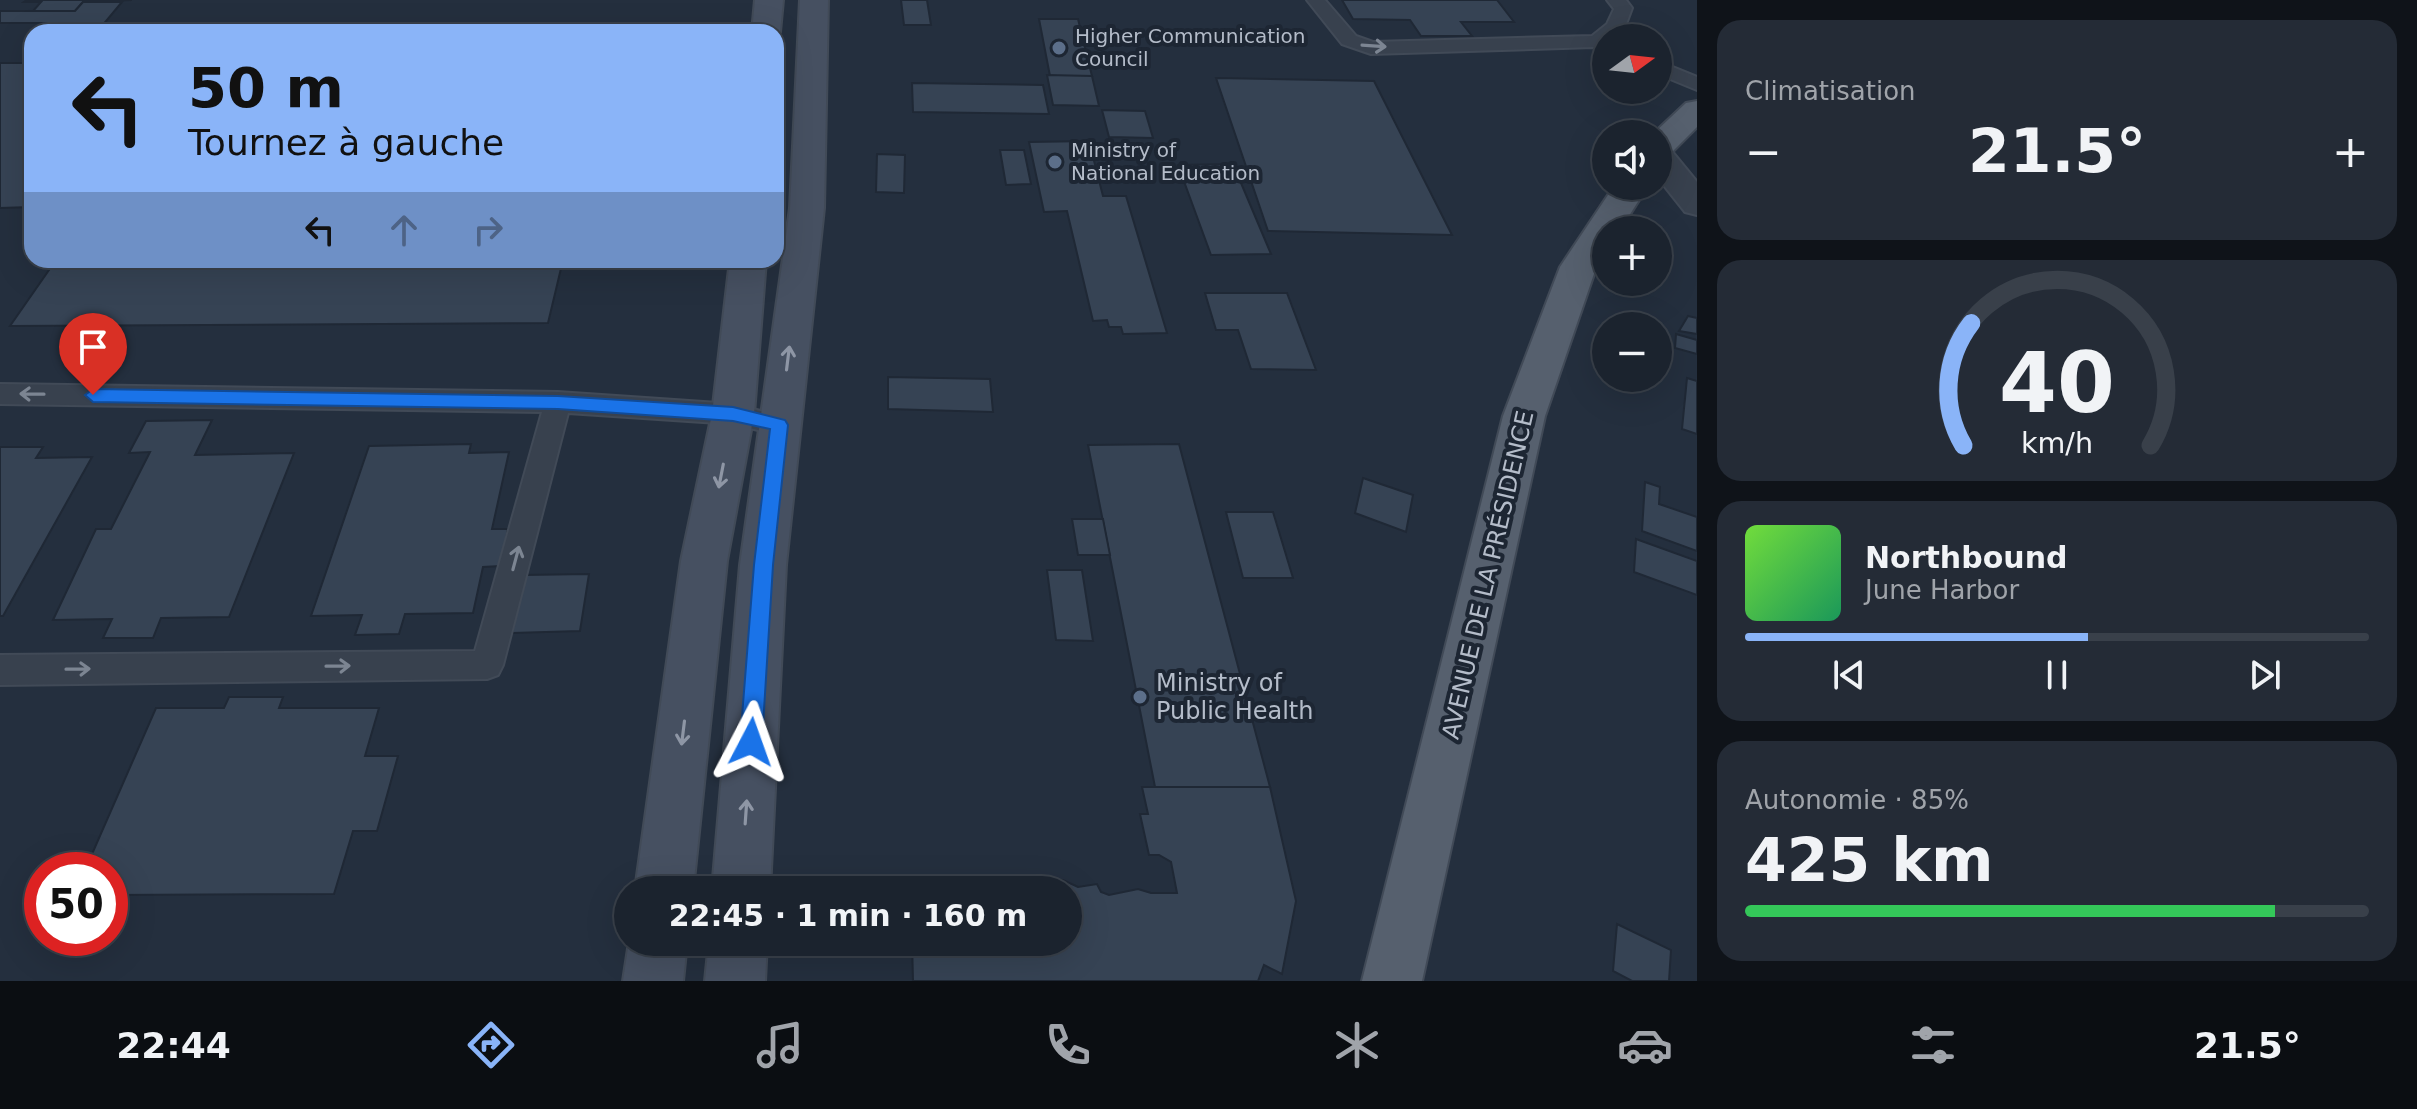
<!DOCTYPE html>
<html lang="fr">
<meta charset="utf-8">
<style>
:root{--surface:#1b232e;--page:#242b36;--text:#f1f3f6;--muted:#a0a4aa;--line:#39404a;--accent:#8ab4f8}
body{margin:0;font-family:"DejaVu Sans",sans-serif;background:var(--page);color:var(--text);height:100vh;display:flex;flex-direction:column;font-size:30px;white-space:nowrap}
*{box-sizing:border-box;margin:0}
p{font-size:26px;color:var(--muted)}
.icon{flex:none;width:44px;height:44px;fill:none;stroke:currentColor;stroke-width:2;stroke-linecap:round;stroke-linejoin:round}
.map{position:relative;flex:1;overflow:hidden}
.sheet{display:flex;flex-direction:column;gap:20px;padding:20px;background:#0f1319;width:720px}
.sheet>*{flex:none}
.banner{position:absolute;left:24px;top:24px;width:760px;height:244px;border-radius:24px;box-shadow:0 8px 32px #0002,0 0 0 2px var(--line);background:#8ab4f8;color:#111;overflow:hidden}
.needle{width:52px;rotate:75deg}
.controls{position:absolute;left:1592px;top:24px;display:grid;gap:16px}
.controls a{display:grid;place-items:center;width:80px;height:80px;border-radius:50%;background:var(--surface);box-shadow:0 8px 32px #0002,0 0 0 2px var(--line);font-size:40px}
.speed{position:absolute;left:24px;top:852px;display:flex;gap:16px;font-size:40px;font-weight:700;text-align:center}
.speed>*{display:grid;place-content:center;width:104px;height:104px;border-radius:50%;background:var(--surface);box-shadow:0 8px 32px #0002,0 0 0 2px var(--line);line-height:1}
.speed .limit{border:12px solid #d22;background:#fff;color:#111}
.pin{position:absolute;display:grid;place-items:center;width:68px;height:68px;color:#fff;margin:-82px -34px;border-radius:50% 50% 50% 0;rotate:-45deg;box-shadow:0 0 8px #0007}
.pin .icon{rotate:45deg}
.me{position:absolute;width:88px;margin:-44px;rotate:4deg;stroke-linejoin:round;filter:drop-shadow(0 0 6px #0008)}
.turn{display:flex;align-items:center;gap:28px;height:168px;padding:0 32px;font-size:36px}
.turn .icon{width:104px;height:104px;stroke-width:2.5}
.turn b{display:block;font-size:56px;line-height:68px}
.lanes{display:flex;align-items:center;height:76px;padding:0 32px;background:#0003;justify-content:center;gap:40px;direction:ltr}
.lanes .off{opacity:.35}
.big{font-size:60px;font-weight:800;line-height:1.1}
.sheet .widget{flex:1;display:flex;flex-direction:column;justify-content:center;gap:12px;min-width:0;padding:0 28px;border-radius:24px;background:var(--page)}
.sheet .dial{align-items:center;gap:0}
.dial svg{height:208px;overflow:visible;fill:none;stroke:var(--line);stroke-width:7;stroke-linecap:round;text-anchor:middle}
.dial text{fill:var(--text);stroke:none}
.song{display:flex;align-items:center;gap:24px}
.cover{width:96px;height:96px;border-radius:12px;background:linear-gradient(135deg,hsl(100 70% 55%),hsl(150 70% 35%))}
.played{height:8px;border-radius:4px;background:linear-gradient(90deg,var(--accent) 55%,var(--line) 55%)}
.keys{display:flex;justify-content:space-around;direction:ltr}
.heat{display:flex;justify-content:space-between;align-items:center;font-size:44px;direction:ltr}
.charge{height:12px;border-radius:6px;background:linear-gradient(90deg,#34c759 85%,var(--line) 0)}
.trip{position:absolute;left:614px;top:876px;width:468px;height:80px;border-radius:40px;background:var(--surface);box-shadow:0 8px 32px #0002,0 0 0 2px var(--line);font-weight:800;line-height:80px;text-align:center}
.tabs{display:flex;height:128px;justify-content:space-around;align-items:center;background:#0b0e12;color:var(--muted)}
.tabs .icon{width:56px;height:56px}
.tabs .current{color:var(--accent)}
.tabs b{font-size:36px;color:var(--text)}
main{display:flex;flex:1;min-height:0}
.map>svg:first-child{display:block}
.building{fill:#364354;stroke:#1f2835;stroke-width:2}
.lines{fill:none;stroke-linecap:round;stroke-linejoin:round}
.lane-casing{stroke:#414a57;stroke-width:4}
.street-casing{stroke:#414a57;stroke-width:4}
.secondary-casing{stroke:#414a57;stroke-width:4}
.primary-casing{stroke:#414a57;stroke-width:4}
.lane{fill:#38414e;fill-rule:evenodd}
.street{fill:#38414e;fill-rule:evenodd}
.secondary{fill:#465061;fill-rule:evenodd}
.primary{fill:#56606e;fill-rule:evenodd}
.oneway{stroke:#7c8592}
.oneway2{stroke:#8e96a5}
.route{fill:#1a73e8;stroke:#114b97;stroke-width:2}
.service-dot{fill:#5c6f8a;stroke:#1d2633;stroke-width:3}
.labels{text-anchor:middle;dominant-baseline:central;stroke-width:8;stroke-linejoin:round;paint-order:stroke}
.far-poi-label{font-size:20px;fill:#b4bcc9;stroke:#1d2633;text-anchor:start}
.street-label{font-size:24px;fill:#b4bcc9;stroke:#1d2633}
.poi-label{font-size:24px;fill:#b4bcc9;stroke:#1d2633;text-anchor:start}
</style>
<main>
<div class="map">
<svg width="1697" height="981" viewBox="0 0 1697 981">
<rect width="100%" height="100%" fill="#242f3e"/>
<g class="building">
<polygon points="27,0 132,0 83,2 75,11 33,11 41,2 24,2"/>
<polygon points="901,0 927,0 931,25 904,25"/>
<polygon points="1342,0 1497,0 1514,22 1461,22 1472,36 1421,36 1410,20 1353,19"/>
<polygon points="83,2 122,2 97,32 64,32 72,23 0,23 0,11 75,11"/>
<polygon points="1039,19 1078,19 1092,76 1050,76"/>
<polygon points="0,63 32,63 32,207 0,208"/>
<polygon points="1047,75 1092,76 1099,106 1053,105"/>
<polygon points="1216,78 1374,81 1452,235 1268,231"/>
<polygon points="912,83 1043,85 1049,114 913,112"/>
<polygon points="1102,110 1145,111 1153,138 1109,137"/>
<polygon points="1089,141 1103,196 1126,196 1167,333 1123,334 1121,327 1109,327 1107,320 1093,321 1067,211 1044,212 1029,142"/>
<polygon points="1000,150 1024,150 1031,184 1006,185"/>
<polygon points="877,154 905,155 904,193 876,192"/>
<polygon points="1233,164 1271,254 1211,255 1178,165"/>
<polygon points="56,260 208,260 205,265 248,265 251,260 363,260 361,264 399,264 400,260 563,260 548,323 10,326"/>
<polygon points="1205,293 1287,293 1316,370 1251,369 1238,330 1216,330"/>
<polygon points="1688,316 1697,318 1697,334 1679,331"/>
<polygon points="1676,334 1697,340 1697,354 1675,348"/>
<polygon points="888,377 990,379 993,412 888,409"/>
<polygon points="1687,378 1697,381 1697,434 1682,429"/>
<polygon points="212,420 195,455 294,453 229,617 161,618 153,638 103,638 112,619 53,620 96,529 111,529 150,452 129,453 146,421"/>
<polygon points="471,444 469,453 509,452 492,529 508,529 501,566 483,567 473,613 405,614 399,634 355,635 362,615 311,616 369,446"/>
<polygon points="1179,444 1270,787 1155,787 1088,445"/>
<polygon points="0,447 43,447 36,458 92,457 3,616 0,616"/>
<polygon points="1363,478 1413,495 1406,532 1355,513"/>
<polygon points="1645,482 1660,487 1659,504 1697,517 1697,551 1642,531"/>
<polygon points="1226,512 1273,512 1293,578 1243,578"/>
<polygon points="1072,519 1103,519 1110,555 1078,555"/>
<polygon points="1636,539 1697,561 1697,595 1634,572"/>
<polygon points="1047,570 1082,570 1093,641 1056,640"/>
<polygon points="589,574 580,631 512,633 523,575"/>
<polygon points="229,697 283,697 279,708 379,708 365,756 398,756 377,831 353,831 334,894 110,895 110,870 85,870 156,708 224,708"/>
<polygon points="1142,787 1270,787 1296,901 1282,974 1264,965 1258,981 913,981 912,942 1068,942 1068,890 911,890 911,878 1063,880 1078,887 1097,884 1101,892 1109,895 1138,889 1151,893 1177,893 1171,862 1159,855 1149,855 1140,814 1148,814"/>
<polygon points="1617,924 1671,950 1669,981 1632,981 1613,971"/>
</g>
<g class="lines">
<g class="lane-casing">
<g id="lane">
<polygon points="1307,0 1325,0 1356,36 1373,42 1592,36 1607,24 1614,9 1607,0 1626,0 1632,8 1626,24 1613,38 1606,38 1606,51 1594,47 1371,54 1342,44"/>
<polygon points="1658,61 1697,77 1697,90 1658,74"/>
<polygon points="0,384 558,392 733,404 788,418 792,425 788,432 779,435 733,424 568,413 503,665 498,675 487,679 0,685 0,655 475,651 542,412 0,404"/>
</g>
</g>
<g class="street-casing">
<polygon id="street" points="1658,146 1670,149 1697,182 1697,215 1685,212 1658,178"/>
</g>
<g class="secondary-casing">
<g id="secondary">
<polygon points="755,0 783,0 780,32 776,38 776,32 752,32"/>
<polygon points="800,0 828,0 824,208 786,565 770,890 712,890 740,565 790,208"/>
<polygon points="730,260 766,260 754,414 727,561 693,890 635,890 681,561 712,414"/>
<polygon points="629,942 687,942 683,981 623,981"/>
<polygon points="709,942 767,942 765,981 705,981"/>
</g>
</g>
<g class="primary-casing">
<g id="primary">
<polygon points="1697,101 1697,127 1670,154 1658,157 1658,134 1653,134 1686,103"/>
<polygon points="1614,186 1648,186 1620,230 1606,230 1606,252 1596,268 1545,416 1422,981 1362,981 1503,416 1560,267"/>
</g>
</g>
<use href="#lane" class="lane"/>
<use href="#street" class="street"/>
<use href="#secondary" class="secondary"/>
<use href="#primary" class="primary"/>
</g>
<defs><path id="oneway-shaft" d="M-6 0H5M1.5-3L5.5 0L1.5 3" fill="none" stroke-width="1.6" stroke-linecap="round" stroke-linejoin="round" transform="scale(2)"/></defs>
<g class="oneway">
<use href="#oneway-shaft" transform="translate(1374 46) rotate(4)"/>
<use href="#oneway-shaft" transform="translate(32 394) rotate(-179)"/>
<use href="#oneway-shaft" transform="translate(516 558) rotate(-75)"/>
<use href="#oneway-shaft" transform="translate(338 666) rotate(-1)"/>
<use href="#oneway-shaft" transform="translate(78 669) rotate(-1)"/>
</g>
<g class="oneway2">
<use href="#oneway-shaft" transform="translate(788 358) rotate(-83)"/>
<use href="#oneway-shaft" transform="translate(721 476) rotate(101)"/>
<use href="#oneway-shaft" transform="translate(683 733) rotate(97)"/>
<use href="#oneway-shaft" transform="translate(746 812) rotate(-86)"/>
</g>
<polygon class="route" points="93,389 558,396 733,407 785,420 788,425 773,565 762,742 759,750 751,753 744,750 740,742 754,565 770,429 733,421 558,409 93,402 85,395"/>
<g class="service-dot">
<circle cx="1059" cy="48" r="8"/>
<circle cx="1055" cy="162" r="8"/>
<circle cx="1140" cy="697" r="8"/>
</g>
<g class="labels">
<g class="far-poi-label">
<text x="1075" y="36">Higher Communication<tspan x="1075" dy="23">Council</tspan></text>
<text x="1071" y="150">Ministry of<tspan x="1071" dy="23">National Education</tspan></text>
</g>
<g class="street-label">
<text transform="translate(1488 575) rotate(-77)">AVENUE DE LA PRÉSIDENCE</text>
</g>
<g class="poi-label">
<text x="1156" y="683">Ministry of<tspan x="1156" dy="28">Public Health</tspan></text>
</g>
</g>
</svg>
<div class="controls">
<a><svg class="needle" viewBox="-14 -14 28 28"><path d="M0-13l5 13h-10z" fill="#e53935"/><path d="M0 13l5-13h-10z" fill="#a0a4aa"/></svg></a>
<a><svg class="icon" aria-label="sound" viewBox="0 0 24 24"><path d="M4 9h4l5-4v14l-5-4H4zM17 9q2 3 0 6"/></svg></a>
<a>+</a>
<a>−</a>
</div>
<div class="speed"><div class="limit">50</div></div>
<div class="pin" style="left:93px;top:395px;background:#d93025"><svg class="icon" aria-label="arrive" viewBox="0 0 24 24"><path d="M6 21V4h12l-3 4 3 4H6"/></svg></div>
<svg class="me" style="left:751px;top:742px" viewBox="-20 -20 40 40"><path d="M0-17L14 15 0 8-14 15z" fill="#1a73e8" stroke="#fff" stroke-width="4"/></svg>
<div class="trip">22:45 · 1 min · 160 m</div>
<div class="banner">
<div class="turn"><svg class="icon" aria-label="left" viewBox="0 0 24 24"><path d="M17 20v-9H6M10 6l-5 5 5 5"/></svg><div><b>50 m</b>Tournez à gauche</div></div>
<div class="lanes"><svg class="icon" aria-label="left" viewBox="0 0 24 24"><path d="M17 20v-9H6M10 6l-5 5 5 5"/></svg><svg class="icon off" aria-label="ahead" viewBox="0 0 24 24"><path d="M12 20V5M6 11l6-6 6 6"/></svg><svg class="icon off" aria-label="right" viewBox="0 0 24 24"><path d="M7 20v-9h11M14 6l5 5-5 5"/></svg></div>
</div>
</div>
<section class="sheet">
<div class="widget"><p>Climatisation</p>
<div class="heat"><a>−</a><b class="big">21.5°</b><a>+</a></div>
</div>
<div class="widget dial"><svg viewBox="0 0 100 80">
<path d="M14 69A42 42 0 1 1 86 69"/>
<path d="M14 69A42 42 0 0 1 17 22" stroke="#8ab4f8"/>
<text x="50" y="56" font-size="32" font-weight="700">40</text>
<text x="50" y="72" font-size="11">km/h</text>
</svg></div>
<div class="widget">
<div class="song"><i class="cover"></i><div><b>Northbound</b><p>June Harbor</p></div></div>
<div class="played"></div>
<div class="keys"><svg class="icon" aria-label="previous" viewBox="0 0 24 24"><path d="M18 5L8 12l10 7zM5 5v14"/></svg><svg class="icon" aria-label="pause" viewBox="0 0 24 24"><path d="M8 5v14M16 5v14"/></svg><svg class="icon" aria-label="next" viewBox="0 0 24 24"><path d="M6 5l10 7-10 7zM19 5v14"/></svg></div>
</div>
<div class="widget"><p>Autonomie · 85%</p><b class="big">425 km</b><div class="charge"></div></div>
</section>
</main>
<nav class="tabs">
<b>22:44</b>
<svg class="icon current" aria-label="directions" viewBox="0 0 24 24"><path d="M12 3l9 9-9 9-9-9zM9 14v-3h6M13 9l2 2-2 2"/></svg>
<svg class="icon" aria-label="music" viewBox="0 0 24 24"><path d="M9 18V5l10-2v13"/><circle cx="6" cy="18" r="3"/><circle cx="16" cy="16" r="3"/></svg>
<svg class="icon" aria-label="phone" viewBox="0 0 24 24"><path d="M5 4h4l2 5-3 2q2 4 5 5l2-3 5 2v4C11 20 4 13 5 4z"/></svg>
<svg class="icon" aria-label="climate" viewBox="0 0 24 24"><path d="M12 3v18M4 7l16 10M4 17L20 7"/></svg>
<svg class="icon" aria-label="car" viewBox="0 0 24 24"><path d="M5 17H2v-5l4-1 3-4h7l3 4 3 1v5h-3M9 17h6M6 11h13"/><circle cx="7" cy="17" r="2"/><circle cx="17" cy="17" r="2"/></svg>
<svg class="icon" aria-label="filters" viewBox="0 0 24 24"><path d="M4 7h16M4 17h16"/><circle cx="9" cy="7" r="2"/><circle cx="15" cy="17" r="2"/></svg>
<b>21.5°</b>
</nav>
